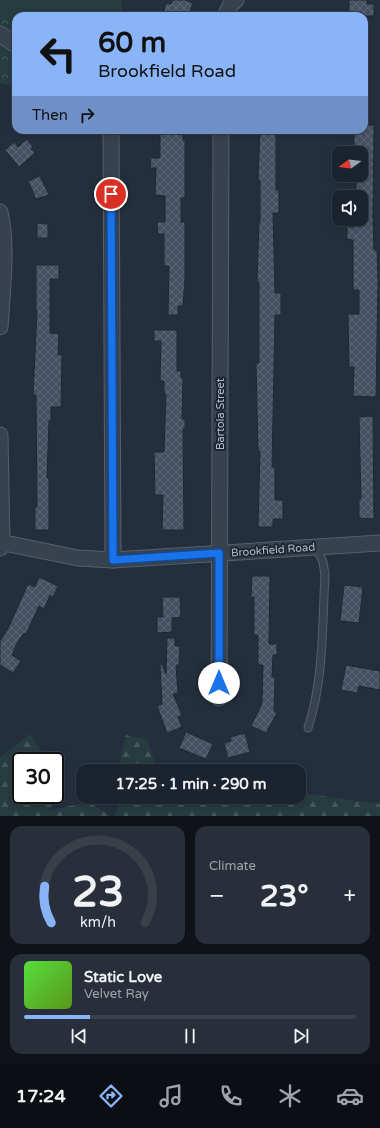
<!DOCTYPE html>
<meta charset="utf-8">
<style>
:root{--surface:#1b232e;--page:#282f3a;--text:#f1f3f6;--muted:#a0a4aa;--line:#39404a;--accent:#8ab4f8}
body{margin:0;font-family:"Varela Round",sans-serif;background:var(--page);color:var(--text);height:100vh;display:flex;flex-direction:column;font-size:15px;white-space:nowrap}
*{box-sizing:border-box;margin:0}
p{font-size:13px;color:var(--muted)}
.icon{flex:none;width:22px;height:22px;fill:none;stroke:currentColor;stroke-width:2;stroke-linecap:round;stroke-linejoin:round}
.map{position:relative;height:816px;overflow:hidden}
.side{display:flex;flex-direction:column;gap:10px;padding:10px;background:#0f1319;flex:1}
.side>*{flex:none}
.banner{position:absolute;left:12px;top:12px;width:356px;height:122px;border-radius:12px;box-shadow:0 2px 6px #0003,0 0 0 1px var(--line);background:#8ab4f8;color:#111;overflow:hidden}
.needle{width:26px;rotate:255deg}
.controls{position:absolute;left:332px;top:146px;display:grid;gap:8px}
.controls a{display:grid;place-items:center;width:36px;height:36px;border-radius:8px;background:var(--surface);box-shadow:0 2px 6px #0003,0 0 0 1px var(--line);font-size:20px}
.speed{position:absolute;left:12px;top:752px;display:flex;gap:8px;font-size:20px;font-weight:700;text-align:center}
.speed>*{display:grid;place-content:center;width:52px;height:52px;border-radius:50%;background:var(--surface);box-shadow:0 2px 6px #0003,0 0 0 1px var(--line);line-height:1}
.speed .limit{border:2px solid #111;border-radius:6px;background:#fff;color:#111}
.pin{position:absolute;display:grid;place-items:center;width:34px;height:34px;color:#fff;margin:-17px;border:2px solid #fff;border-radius:50%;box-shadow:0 1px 4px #0007}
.me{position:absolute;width:44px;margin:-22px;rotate:0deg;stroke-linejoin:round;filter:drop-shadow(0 0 3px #0008)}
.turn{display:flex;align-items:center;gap:14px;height:84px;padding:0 20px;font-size:18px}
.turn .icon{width:52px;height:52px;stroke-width:2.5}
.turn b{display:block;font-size:28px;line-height:34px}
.then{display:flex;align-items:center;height:38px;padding:0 20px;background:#0003;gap:8px;font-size:15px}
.big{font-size:30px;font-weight:700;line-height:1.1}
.side .tile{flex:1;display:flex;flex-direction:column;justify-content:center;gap:6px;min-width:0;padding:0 14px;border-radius:12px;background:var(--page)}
.side .dial{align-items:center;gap:0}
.dial svg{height:104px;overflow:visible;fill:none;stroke:var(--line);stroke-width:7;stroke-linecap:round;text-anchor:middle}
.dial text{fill:var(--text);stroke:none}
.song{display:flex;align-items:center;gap:12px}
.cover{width:48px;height:48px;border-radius:6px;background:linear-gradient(135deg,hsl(110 70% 55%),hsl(90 70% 35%))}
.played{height:4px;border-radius:2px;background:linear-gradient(90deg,var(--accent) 20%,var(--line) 20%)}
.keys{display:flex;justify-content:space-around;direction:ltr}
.heat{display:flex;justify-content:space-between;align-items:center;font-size:22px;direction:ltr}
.side .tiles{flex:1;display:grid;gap:10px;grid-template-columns:1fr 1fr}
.tile:last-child{grid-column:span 2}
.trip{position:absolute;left:76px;top:764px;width:230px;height:40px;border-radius:12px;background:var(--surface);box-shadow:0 2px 6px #0003,0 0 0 1px var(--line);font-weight:700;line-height:40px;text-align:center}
.dock{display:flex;height:64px;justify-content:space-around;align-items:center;background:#0b0e12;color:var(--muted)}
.dock .icon{width:28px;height:28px}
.dock .active{color:var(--accent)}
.dock b{font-size:18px;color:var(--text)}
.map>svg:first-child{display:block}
.forest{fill:url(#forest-firs)}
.park{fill:url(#park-crowns)}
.garden{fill:#263c3f}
.building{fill:url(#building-cross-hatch);stroke:#1f2835}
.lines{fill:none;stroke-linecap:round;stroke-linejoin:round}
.lane-casing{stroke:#565f6c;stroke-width:9}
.street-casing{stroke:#565f6c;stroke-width:17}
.lane{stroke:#38414e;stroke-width:7}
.street{stroke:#38414e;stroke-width:15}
.route-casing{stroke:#114b97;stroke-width:10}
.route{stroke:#1a73e8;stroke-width:7}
.labels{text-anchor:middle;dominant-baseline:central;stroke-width:4;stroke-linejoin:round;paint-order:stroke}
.street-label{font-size:11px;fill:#b4bcc9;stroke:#1d2633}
</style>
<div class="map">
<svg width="380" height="816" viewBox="0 0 380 816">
<defs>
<pattern id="forest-firs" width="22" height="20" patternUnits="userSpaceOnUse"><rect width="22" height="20" fill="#263c3f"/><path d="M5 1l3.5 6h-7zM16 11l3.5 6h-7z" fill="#435659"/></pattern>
<pattern id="park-crowns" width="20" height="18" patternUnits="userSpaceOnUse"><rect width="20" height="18" fill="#263c3f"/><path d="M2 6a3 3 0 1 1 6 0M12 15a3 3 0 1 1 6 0" fill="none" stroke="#435659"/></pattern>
<pattern id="building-cross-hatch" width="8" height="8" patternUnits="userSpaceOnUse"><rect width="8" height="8" fill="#455162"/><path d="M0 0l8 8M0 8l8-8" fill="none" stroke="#5d6877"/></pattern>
</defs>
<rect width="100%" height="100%" fill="#242f3e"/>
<g class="forest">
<polygon points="30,734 48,761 21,761 21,795 55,795 55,772 66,788 48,811 88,802 111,816 0,816 0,757"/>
<polygon points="126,735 147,739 157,771 121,771 121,755"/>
<polygon points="299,793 380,804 380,816 115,816 122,797 299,797"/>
</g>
<polygon class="park" points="0,0 122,0 122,16 16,16 16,88 0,83"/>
<polygon class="garden" points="0,0 118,0 117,16 16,16 16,33 12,30"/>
<g class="building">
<polygon points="173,0 185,0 193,3 190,11 200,14 199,16 162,16 166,3 171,4"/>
<polygon points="349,0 367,0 367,4 374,4 374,16 349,16"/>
<polygon points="364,125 374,125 373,217 374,250 377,250 378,281 376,397 353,396 354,367 349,367 348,314 359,314 359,290 353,290 353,240 347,239 347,227 355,227 355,219 361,219 361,197 356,197 356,175 361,175 361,148 354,148 354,130 364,130"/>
<polygon points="160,130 183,130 183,140 185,140 185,198 181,198 181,222 185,222 185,278 183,306 178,306 178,315 168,315 169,266 164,266 164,234 158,234 157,222 165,222 165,196 155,195 156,168 150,168 151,158 160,158"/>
<polygon points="260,130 276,130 276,190 279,190 279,213 273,213 275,293 281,293 281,315 275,315 272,467 275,467 275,500 283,500 283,519 273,519 273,527 258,527 260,451 258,451 256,363 259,363 259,282 257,282 259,222 260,222 260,180 258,180"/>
<polygon points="27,139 33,147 31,149 35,153 19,167 5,150 14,142 18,147"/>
<polygon points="40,176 49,195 36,199 28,181"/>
<polygon points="37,223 48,224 48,238 37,238"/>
<polygon points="36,265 59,265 59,279 50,279 50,333 59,334 58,355 62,355 61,407 51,407 51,421 49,421 47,478 49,478 49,530 35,530 35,507 37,507 36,395 33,395 37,311 36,311"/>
<polygon points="154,330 177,330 177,371 181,371 181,378 183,378 182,419 185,419 185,429 183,429 184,530 162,530 163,495 155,495 154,452 164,452 166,394 164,394 164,381 160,381 161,341 154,341"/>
<polygon points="373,416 374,519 359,518 359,499 361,499 359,417"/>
<polygon points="252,576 270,576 269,644 277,644 277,655 273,655 272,677 275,677 274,711 277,713 266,733 251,726 262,704 263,665 258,665 258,635 254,635 254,597 251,597"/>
<polygon points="39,577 58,586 53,597 50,595 44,609 39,606 26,634 24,633 17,643 12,655 21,661 13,673 0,665 0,641 7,631 28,584 35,587"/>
<polygon points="344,585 363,587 359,623 340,621"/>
<polygon points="162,597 180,597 181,617 172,618 172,632 157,633 157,617 163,617"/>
<polygon points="167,638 175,638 175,646 180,646 179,665 176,665 178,694 173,694 182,715 178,717 182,727 167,733 157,706 162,704 160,665 162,664 166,674"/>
<polygon points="346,665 380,671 380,690 359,686 357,693 341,690"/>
<polygon points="186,732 213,744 206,759 179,748"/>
<polygon points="245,733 250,752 228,758 224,743 231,741 230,737"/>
</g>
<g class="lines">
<g class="lane-casing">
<path id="lane" d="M308,728C324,679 322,626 325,575L323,562L316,547"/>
</g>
<g class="street-casing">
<g id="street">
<polyline points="225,16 231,4 236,0"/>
<polyline points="0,34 16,45"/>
<polyline points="111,130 113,560"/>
<path d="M0,212C8,245 2,293 0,327"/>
<polyline points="0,435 2,543 0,548"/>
<polyline points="0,542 78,558 113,560 380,543"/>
<polyline points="219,698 221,130"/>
</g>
</g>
<use href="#lane" class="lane"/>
<use href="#street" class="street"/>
</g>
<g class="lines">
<g class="route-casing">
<polyline id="route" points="111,194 113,560 219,553 219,683"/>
</g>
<use href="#route" class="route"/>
</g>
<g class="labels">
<g class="street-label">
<text transform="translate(220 414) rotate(-90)">Bartola Street</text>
<text transform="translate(273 550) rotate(-4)">Brookfield Road</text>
</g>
</g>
</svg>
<div class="controls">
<a><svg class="needle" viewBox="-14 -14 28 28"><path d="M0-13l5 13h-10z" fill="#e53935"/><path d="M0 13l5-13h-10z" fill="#a0a4aa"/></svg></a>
<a><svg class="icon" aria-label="sound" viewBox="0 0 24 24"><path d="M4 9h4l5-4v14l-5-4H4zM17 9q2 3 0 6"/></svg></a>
</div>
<div class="speed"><div class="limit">30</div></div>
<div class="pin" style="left:111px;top:194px;background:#d93025"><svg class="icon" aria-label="arrive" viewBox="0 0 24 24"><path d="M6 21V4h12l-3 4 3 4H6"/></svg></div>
<svg class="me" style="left:219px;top:683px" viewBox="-20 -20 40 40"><circle r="19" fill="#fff"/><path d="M0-13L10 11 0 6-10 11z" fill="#1a73e8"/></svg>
<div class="trip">17:25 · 1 min · 290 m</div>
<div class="banner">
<div class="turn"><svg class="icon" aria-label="left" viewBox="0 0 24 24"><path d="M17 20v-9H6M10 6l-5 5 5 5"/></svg><div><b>60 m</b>Brookfield Road</div></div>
<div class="then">Then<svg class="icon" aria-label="right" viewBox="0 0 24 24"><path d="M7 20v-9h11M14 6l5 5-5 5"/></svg></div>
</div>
</div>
<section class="side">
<div class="tiles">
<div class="tile dial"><svg viewBox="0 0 100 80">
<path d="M14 69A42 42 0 1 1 86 69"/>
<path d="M14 69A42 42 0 0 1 9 41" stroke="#8ab4f8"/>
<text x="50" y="56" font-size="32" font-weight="700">23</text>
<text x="50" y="72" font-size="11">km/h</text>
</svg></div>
<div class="tile"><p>Climate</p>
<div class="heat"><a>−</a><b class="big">23°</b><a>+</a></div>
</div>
<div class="tile">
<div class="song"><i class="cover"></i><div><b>Static Love</b><p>Velvet Ray</p></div></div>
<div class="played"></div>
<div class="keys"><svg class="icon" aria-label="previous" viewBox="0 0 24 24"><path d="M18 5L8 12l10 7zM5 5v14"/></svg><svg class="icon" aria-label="pause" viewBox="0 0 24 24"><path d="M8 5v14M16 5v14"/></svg><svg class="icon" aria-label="next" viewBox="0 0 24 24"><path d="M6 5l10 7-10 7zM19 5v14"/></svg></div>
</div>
</div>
</section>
<nav class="dock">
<b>17:24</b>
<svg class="icon active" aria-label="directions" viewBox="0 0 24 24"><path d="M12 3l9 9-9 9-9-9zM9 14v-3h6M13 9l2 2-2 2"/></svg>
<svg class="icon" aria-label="music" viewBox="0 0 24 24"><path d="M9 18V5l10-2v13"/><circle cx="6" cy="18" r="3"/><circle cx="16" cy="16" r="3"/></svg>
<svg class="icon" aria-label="phone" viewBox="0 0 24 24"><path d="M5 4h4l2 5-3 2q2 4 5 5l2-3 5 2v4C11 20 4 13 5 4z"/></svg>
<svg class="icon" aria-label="climate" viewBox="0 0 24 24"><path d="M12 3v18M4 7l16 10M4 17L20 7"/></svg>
<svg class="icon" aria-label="car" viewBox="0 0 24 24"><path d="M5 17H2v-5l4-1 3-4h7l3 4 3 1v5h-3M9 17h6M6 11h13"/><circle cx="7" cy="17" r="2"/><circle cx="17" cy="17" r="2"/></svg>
</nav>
